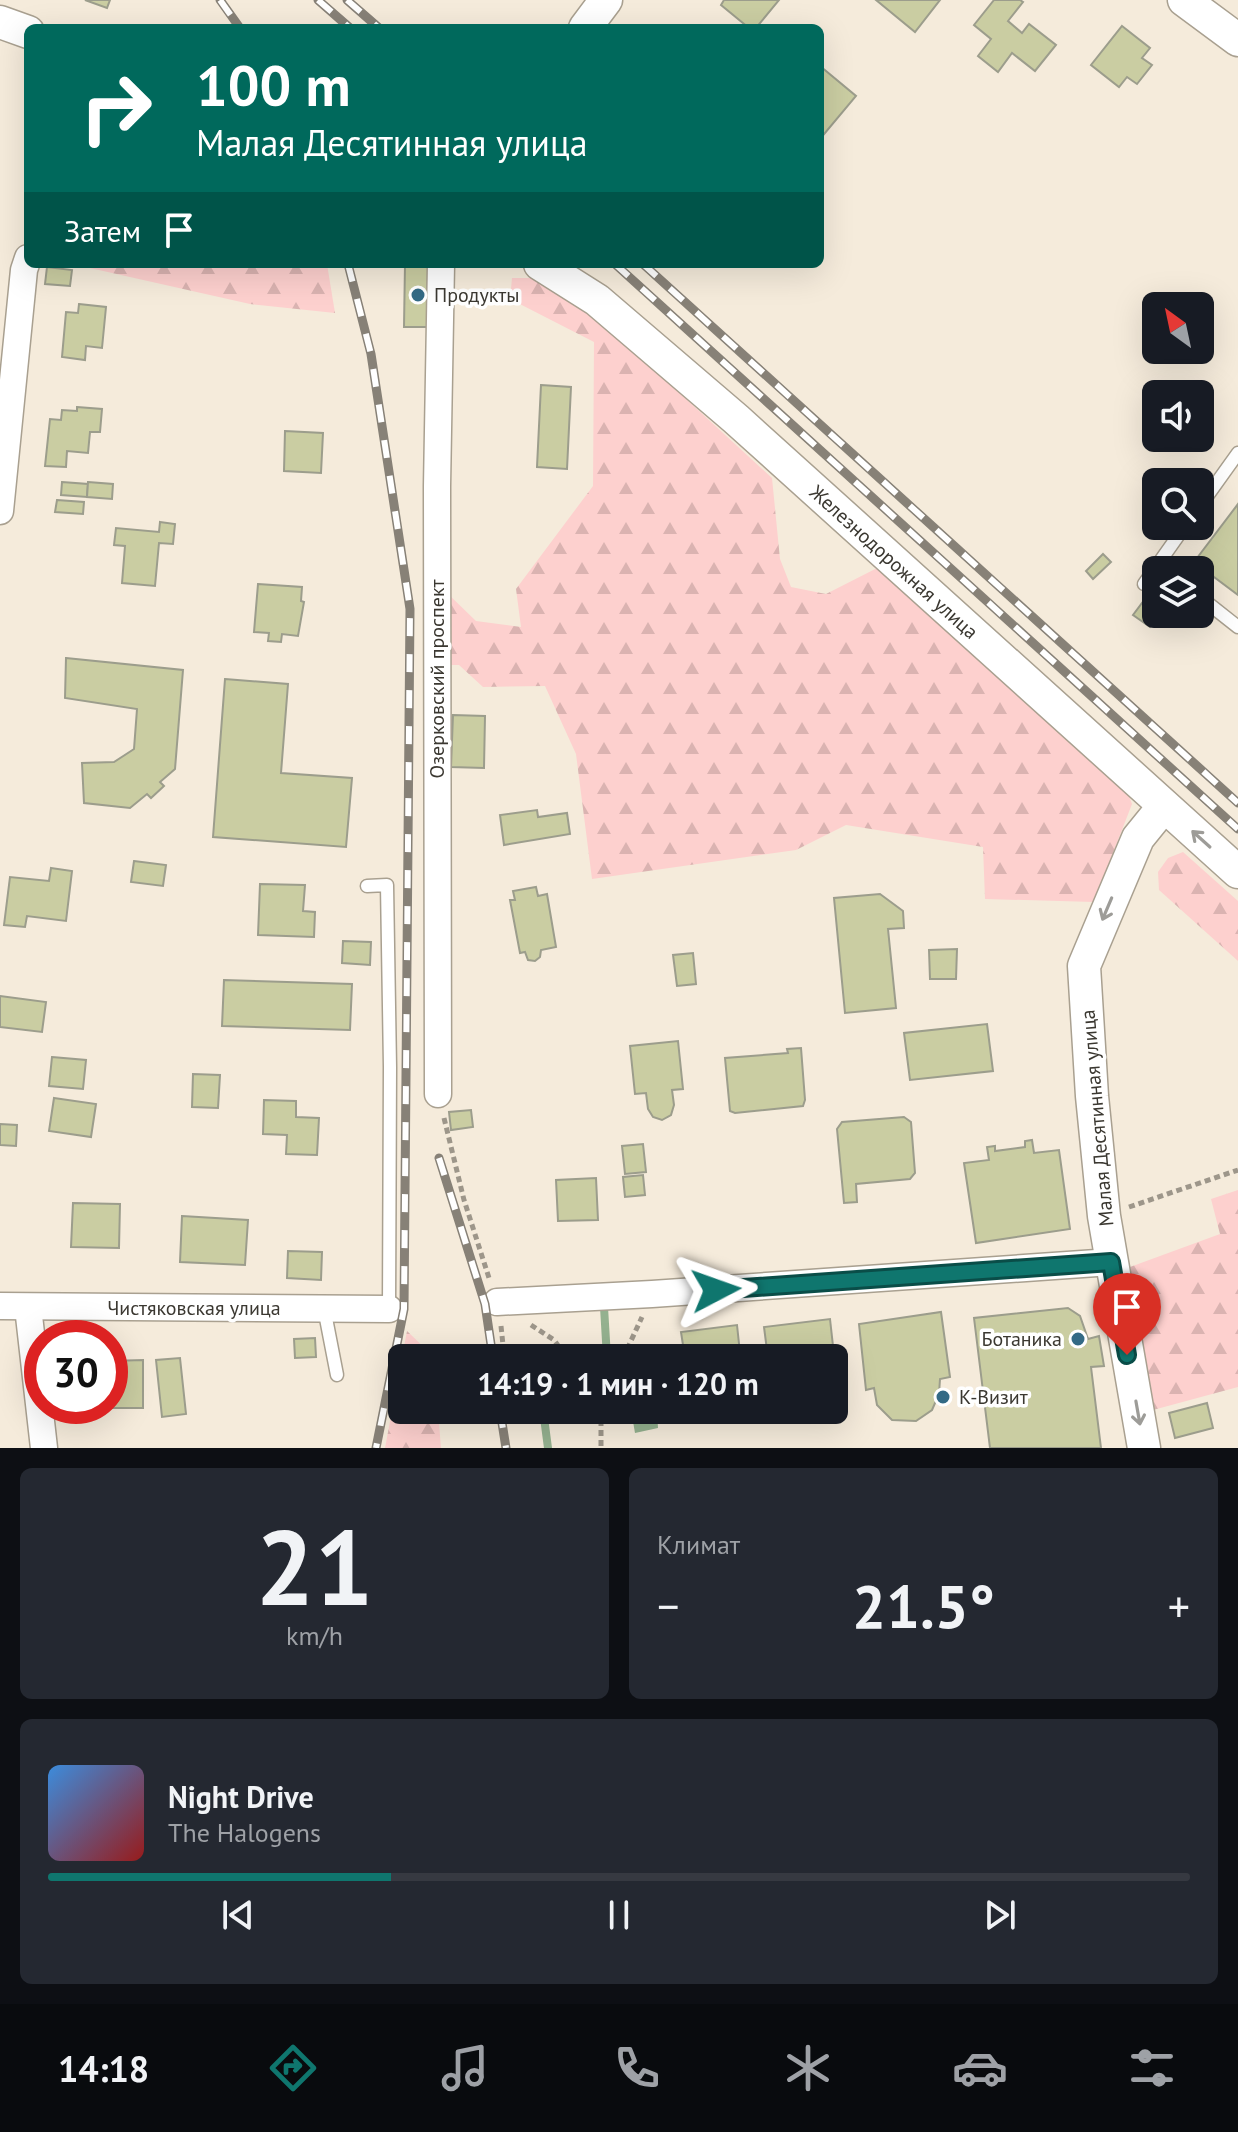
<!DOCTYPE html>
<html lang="ru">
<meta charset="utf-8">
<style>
:root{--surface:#171b24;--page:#242831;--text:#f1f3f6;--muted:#9ea1a6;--line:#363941;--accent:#0f766e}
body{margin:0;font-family:"PT Sans",sans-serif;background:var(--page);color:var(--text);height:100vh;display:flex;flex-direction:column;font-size:30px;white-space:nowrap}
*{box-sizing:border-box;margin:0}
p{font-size:26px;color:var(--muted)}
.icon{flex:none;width:44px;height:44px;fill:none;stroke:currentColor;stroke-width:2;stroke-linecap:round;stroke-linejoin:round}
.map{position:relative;height:1448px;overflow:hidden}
.sheet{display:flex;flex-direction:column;gap:20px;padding:20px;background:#0d0f14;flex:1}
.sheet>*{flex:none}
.hud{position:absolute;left:24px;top:24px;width:800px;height:244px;border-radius:12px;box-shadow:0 8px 32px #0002;background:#00695c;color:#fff;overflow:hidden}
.needle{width:52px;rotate:327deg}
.fabs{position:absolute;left:1142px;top:292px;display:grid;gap:16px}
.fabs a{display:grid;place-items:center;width:72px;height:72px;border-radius:12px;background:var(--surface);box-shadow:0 8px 32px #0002;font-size:40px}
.speed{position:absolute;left:24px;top:1320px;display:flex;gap:16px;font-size:40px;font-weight:700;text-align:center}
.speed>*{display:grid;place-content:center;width:104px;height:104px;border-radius:50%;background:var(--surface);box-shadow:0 8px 32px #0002;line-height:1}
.speed .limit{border:12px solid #d22;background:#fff;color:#111}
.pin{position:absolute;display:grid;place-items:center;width:68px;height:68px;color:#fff;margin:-82px -34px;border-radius:50% 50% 50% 0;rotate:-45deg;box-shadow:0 0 8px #0007}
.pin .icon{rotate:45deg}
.me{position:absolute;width:88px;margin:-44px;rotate:86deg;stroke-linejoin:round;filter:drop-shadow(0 0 6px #0008)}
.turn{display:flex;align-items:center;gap:28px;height:168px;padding:0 40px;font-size:36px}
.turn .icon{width:104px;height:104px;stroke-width:2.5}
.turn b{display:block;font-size:56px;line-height:68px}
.then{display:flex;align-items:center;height:76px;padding:0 40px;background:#0003;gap:16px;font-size:30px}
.big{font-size:60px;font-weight:700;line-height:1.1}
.sheet .widget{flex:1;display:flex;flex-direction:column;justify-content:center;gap:12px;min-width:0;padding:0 28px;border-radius:12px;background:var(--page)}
.sheet .dial{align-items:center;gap:0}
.dial b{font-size:104px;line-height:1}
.song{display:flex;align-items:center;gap:24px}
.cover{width:96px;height:96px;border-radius:12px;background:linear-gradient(135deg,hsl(210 70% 55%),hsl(0 70% 35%))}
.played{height:8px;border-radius:4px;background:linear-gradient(90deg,var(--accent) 30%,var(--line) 30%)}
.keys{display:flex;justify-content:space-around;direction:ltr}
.heat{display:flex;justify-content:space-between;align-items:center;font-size:44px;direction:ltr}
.sheet .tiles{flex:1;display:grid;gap:20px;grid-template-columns:1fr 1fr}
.widget:last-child{grid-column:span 2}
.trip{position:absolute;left:388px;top:1344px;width:460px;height:80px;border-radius:12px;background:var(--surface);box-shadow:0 8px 32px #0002;font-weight:700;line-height:80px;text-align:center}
.dock{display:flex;height:128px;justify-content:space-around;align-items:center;background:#090b0e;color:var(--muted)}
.dock .icon{width:56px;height:56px}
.dock .on{color:var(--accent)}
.dock b{font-size:36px;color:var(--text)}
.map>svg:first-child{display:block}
.forest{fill:url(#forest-firs)}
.water{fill:#94b18f}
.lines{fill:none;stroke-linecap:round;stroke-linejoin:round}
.stream{stroke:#94b18f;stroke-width:8}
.building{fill:#cacda2;stroke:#9c9d8c;stroke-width:2}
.service-casing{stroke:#a9a090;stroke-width:15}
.minor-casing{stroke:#a9a090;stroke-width:29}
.tertiary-casing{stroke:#a9a090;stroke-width:35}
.path{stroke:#9d968a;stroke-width:5;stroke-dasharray:6 4;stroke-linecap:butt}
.service{stroke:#fff;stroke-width:12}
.minor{stroke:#fff;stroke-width:26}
.tertiary{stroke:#fff;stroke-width:32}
.rail-casing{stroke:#878177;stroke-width:9}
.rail{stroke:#fff;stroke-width:6;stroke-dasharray:18;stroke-linecap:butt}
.oneway{stroke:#9d9c98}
.route-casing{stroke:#0a4d48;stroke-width:20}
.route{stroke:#0f766e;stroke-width:14}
.poi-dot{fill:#336a85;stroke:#fff;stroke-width:3}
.labels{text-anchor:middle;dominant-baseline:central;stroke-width:7;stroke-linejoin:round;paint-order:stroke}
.poi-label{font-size:20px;fill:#3b3831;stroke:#fff;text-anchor:start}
.street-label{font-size:20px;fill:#3b3831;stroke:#fff}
</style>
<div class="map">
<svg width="1238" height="1448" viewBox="0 0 1238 1448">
<defs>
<pattern id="forest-firs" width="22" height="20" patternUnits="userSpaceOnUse" patternTransform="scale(2)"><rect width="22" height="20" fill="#fdd0ce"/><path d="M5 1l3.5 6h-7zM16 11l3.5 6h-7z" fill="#dab3b1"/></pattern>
</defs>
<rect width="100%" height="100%" fill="#f5ebdb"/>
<g class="forest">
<polygon points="72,264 327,264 335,313 250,304"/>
<polygon points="512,278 533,278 573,299 660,375 772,478 780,559 791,587 826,594 885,564 1123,780 1132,804 1094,902 985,899 983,847 846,825 796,850 592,879 576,754 545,686 483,687 459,665 446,665 444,590 476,621 521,627 516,589 593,486 594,342 510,299"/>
<polygon points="1183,852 1238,901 1238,961 1159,890 1158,872 1168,858"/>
<polygon points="1238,1190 1238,1387 1153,1410 1130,1267 1220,1234 1211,1199"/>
<polygon points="407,1331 432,1355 433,1358 402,1358 402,1410 438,1410 441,1448 385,1448"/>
</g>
<polygon class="water" points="631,1410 657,1410 658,1428 635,1433"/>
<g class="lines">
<g class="stream">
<polyline points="604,1307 607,1358"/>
<polyline points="543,1410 548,1448"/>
</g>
</g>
<g class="building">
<polygon points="85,0 110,0 107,8"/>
<polygon points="724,0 779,0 756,28 749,28 721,5"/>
<polygon points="876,0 940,0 915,32"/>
<polygon points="994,0 1020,0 1023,2 1008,21 1022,33 1029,24 1056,45 1035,71 1012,53 998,72 978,56 991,39 974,25"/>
<polygon points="1122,26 1150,48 1142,58 1152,65 1137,84 1127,77 1119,87 1091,65"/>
<polygon points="820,66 856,96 820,139"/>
<polygon points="405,264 433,264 431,327 404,327"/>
<polygon points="47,267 72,270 70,286 45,284"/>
<polygon points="79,304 106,307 102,348 86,346 85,360 62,357 66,312 78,313"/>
<polygon points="541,385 571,387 567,469 537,467"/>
<polygon points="77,407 102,409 100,432 90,432 88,453 67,451 66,467 45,466 50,419 61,420 62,410 77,411"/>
<polygon points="285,431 323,433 321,473 284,471"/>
<polygon points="62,482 88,484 87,497 61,495"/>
<polygon points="88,482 113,484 112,499 87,497"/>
<polygon points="57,500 84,502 83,514 55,512"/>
<polygon points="1238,504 1238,595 1194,562"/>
<polygon points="160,522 175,524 173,544 159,543 155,586 122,583 125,546 114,545 116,528 159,532"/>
<polygon points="1103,554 1111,562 1093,579 1086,571"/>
<polygon points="258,584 302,587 301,601 304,602 298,636 282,634 281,642 268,641 269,633 254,632"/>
<polygon points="1145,599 1156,608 1156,614 1161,614 1150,627 1133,615"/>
<polygon points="66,658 183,670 175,769 160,782 164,786 151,798 147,794 130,808 84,803 82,763 114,762 134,749 137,709 65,698"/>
<polygon points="225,679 288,684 281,773 352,778 346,847 213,837"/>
<polygon points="453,715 485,716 484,768 451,767"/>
<polygon points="537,810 538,817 567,813 570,834 504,845 500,815"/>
<polygon points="134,861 166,865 163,886 131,882"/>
<polygon points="51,868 72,871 66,921 27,916 25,927 4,925 10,877 49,881"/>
<polygon points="260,884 305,885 303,911 315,912 314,937 258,935"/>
<polygon points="536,887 538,896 547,894 556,947 541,950 540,957 535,961 528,960 525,952 520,953 510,900 515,900 513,891"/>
<polygon points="880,894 903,911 904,928 888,929 896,1008 845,1013 834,898"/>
<polygon points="343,941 371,942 370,965 342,963"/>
<polygon points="957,949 956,979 930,979 929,950"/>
<polygon points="693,953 696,984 677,986 673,955"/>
<polygon points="224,980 352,984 350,1030 222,1026"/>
<polygon points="0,996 46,1002 42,1032 0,1027"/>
<polygon points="987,1024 993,1071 910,1080 904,1033"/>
<polygon points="678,1041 683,1089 672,1090 674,1105 671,1115 662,1120 653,1117 648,1109 646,1093 635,1094 630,1046"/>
<polygon points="801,1048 805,1100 803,1106 735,1113 730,1111 725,1058 788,1053 787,1049"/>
<polygon points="52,1057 86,1060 83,1089 49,1086"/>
<polygon points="193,1074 220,1075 218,1108 192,1107"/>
<polygon points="54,1098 96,1104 91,1137 49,1131"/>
<polygon points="264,1100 296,1101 296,1117 319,1118 317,1155 286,1154 287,1135 263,1134"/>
<polygon points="471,1110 473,1127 451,1130 449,1112"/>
<polygon points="904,1117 911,1122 915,1173 910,1179 856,1184 857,1202 844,1203 837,1129 842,1122"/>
<polygon points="0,1124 17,1125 16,1146 0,1145"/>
<polygon points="1032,1140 1034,1153 1059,1150 1070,1229 976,1243 964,1163 989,1160 987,1147 995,1146 995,1151 1025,1147 1025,1141"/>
<polygon points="643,1144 646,1172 625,1174 622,1146"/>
<polygon points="643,1175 645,1195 625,1197 623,1177"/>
<polygon points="596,1178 598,1220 558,1221 556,1180"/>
<polygon points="73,1203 120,1204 119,1248 71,1247"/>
<polygon points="182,1216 248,1220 245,1265 180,1262"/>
<polygon points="288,1251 322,1252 321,1280 287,1278"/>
<polygon points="1068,1308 1080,1316 1088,1339 1099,1336 1104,1366 1091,1367 1101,1448 990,1448 974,1318"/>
<polygon points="941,1312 950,1377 940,1379 939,1394 932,1410 916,1421 892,1420 877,1405 874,1388 866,1390 859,1324"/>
<polygon points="830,1319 836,1373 834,1374 834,1358 768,1358 764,1327"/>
<polygon points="737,1325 740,1353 767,1350 768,1358 685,1358 681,1332"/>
<polygon points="315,1338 316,1357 295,1358 294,1339"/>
<polygon points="180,1358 186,1414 162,1417 156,1360"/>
<polygon points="143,1360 143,1408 111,1408 110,1361"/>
<polygon points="1207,1403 1213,1428 1175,1438 1169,1413"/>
</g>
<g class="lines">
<g class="service-casing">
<g id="service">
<polyline points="1200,506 1238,453"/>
<polyline points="1144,584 1185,526"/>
<polyline points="1200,597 1238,627"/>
<polyline points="367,886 387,885 390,1067 389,1309"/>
<polyline points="324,1308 337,1375"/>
</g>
</g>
<g class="minor-casing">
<g id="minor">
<polyline points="0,511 24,270 28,258"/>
<polyline points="438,1094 437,486 441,264"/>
<polyline points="497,1302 652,1294 1111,1262"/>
<polyline points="0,1306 389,1309"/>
<polyline points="28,1307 44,1448"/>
</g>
</g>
<g class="tertiary-casing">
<g id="tertiary">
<polyline points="1184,0 1238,40"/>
<polyline points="0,22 28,32"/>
<polyline points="585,28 606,0"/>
<polyline points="540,264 597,300 736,419 1238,872"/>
<polyline points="1144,1448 1104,1216 1092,1096 1084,966 1138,838 1164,806"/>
</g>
</g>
<g class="path">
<polyline points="444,1118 464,1200 490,1281"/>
<polyline points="1129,1207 1238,1170"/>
<polyline points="531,1325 554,1340 567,1358"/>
<polyline points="501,1326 503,1345"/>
<polyline points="623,1358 642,1317"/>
<polyline points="601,1410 601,1448"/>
</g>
<use href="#service" class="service"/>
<use href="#minor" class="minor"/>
<use href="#tertiary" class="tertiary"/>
<g class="rail-casing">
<g id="rail">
<polyline points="220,0 240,28"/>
<polyline points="318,0 350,28"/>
<polyline points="347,0 379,28"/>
<polyline points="348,264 371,354 410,609 404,1309 376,1448"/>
<polyline points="615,264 1238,829"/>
<polyline points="643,264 1238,803"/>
<polyline points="439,1158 485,1304 493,1358"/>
<polyline points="500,1410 506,1448"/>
</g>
</g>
<use href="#rail" class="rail"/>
</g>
<defs><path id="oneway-shaft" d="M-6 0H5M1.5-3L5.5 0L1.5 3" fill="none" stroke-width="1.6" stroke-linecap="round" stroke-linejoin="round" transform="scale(2)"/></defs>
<g class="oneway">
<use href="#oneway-shaft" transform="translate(1201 839) rotate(-138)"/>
<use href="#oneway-shaft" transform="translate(1107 909) rotate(113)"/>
<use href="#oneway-shaft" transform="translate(1138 1413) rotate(80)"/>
</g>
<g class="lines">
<g class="route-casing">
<polyline id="route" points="716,1290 1111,1262 1127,1355"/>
</g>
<use href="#route" class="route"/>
</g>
<g class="poi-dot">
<circle cx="418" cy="295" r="8"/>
<circle cx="1078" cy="1339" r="8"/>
<circle cx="943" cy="1397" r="8"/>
</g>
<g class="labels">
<g class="poi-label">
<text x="434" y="295">Продукты</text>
<text x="1062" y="1339" text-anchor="end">Ботаника</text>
<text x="959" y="1397">К-Визит</text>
</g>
<g class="street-label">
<text transform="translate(894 562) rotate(42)">Железнодорожная улица</text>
<text transform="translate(437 679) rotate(-90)">Озерковский проспект</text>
<text transform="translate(1097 1118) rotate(-95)">Малая Десятинная улица</text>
<text x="194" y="1308">Чистяковская улица</text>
</g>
</g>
</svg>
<div class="fabs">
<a><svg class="needle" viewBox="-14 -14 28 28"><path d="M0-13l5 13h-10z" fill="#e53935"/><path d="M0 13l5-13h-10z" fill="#9ea1a6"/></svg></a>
<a><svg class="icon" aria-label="sound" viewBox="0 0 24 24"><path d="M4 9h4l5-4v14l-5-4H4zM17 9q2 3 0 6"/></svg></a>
<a><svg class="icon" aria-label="search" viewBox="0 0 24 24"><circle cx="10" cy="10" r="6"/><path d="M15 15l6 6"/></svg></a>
<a><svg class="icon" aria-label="layers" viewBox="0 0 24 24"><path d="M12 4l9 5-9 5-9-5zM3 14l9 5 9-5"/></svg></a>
</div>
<div class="speed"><div class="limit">30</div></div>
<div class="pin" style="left:1127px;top:1355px;background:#d93025"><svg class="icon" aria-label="arrive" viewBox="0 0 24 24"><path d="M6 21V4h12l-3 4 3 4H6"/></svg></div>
<svg class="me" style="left:716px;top:1290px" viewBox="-20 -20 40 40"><path d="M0-17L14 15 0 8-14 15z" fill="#0f766e" stroke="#fff" stroke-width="4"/></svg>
<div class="trip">14:19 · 1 мин · 120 m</div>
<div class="hud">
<div class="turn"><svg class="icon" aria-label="right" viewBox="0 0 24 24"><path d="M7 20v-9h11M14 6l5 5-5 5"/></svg><div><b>100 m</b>Малая Десятинная улица</div></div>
<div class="then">Затем<svg class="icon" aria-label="arrive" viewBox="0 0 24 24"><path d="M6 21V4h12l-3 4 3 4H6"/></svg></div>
</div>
</div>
<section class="sheet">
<div class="tiles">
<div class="widget dial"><b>21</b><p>km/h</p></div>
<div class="widget"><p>Климат</p>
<div class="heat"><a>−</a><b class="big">21.5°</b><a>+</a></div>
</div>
<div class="widget">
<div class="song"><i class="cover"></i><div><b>Night Drive</b><p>The Halogens</p></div></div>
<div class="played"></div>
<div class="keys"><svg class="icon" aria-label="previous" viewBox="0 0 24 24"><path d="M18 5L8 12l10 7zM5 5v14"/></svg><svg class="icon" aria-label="pause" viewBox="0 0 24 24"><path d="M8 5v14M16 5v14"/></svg><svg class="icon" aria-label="next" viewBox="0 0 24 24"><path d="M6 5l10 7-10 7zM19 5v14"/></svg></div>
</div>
</div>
</section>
<nav class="dock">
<b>14:18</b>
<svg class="icon on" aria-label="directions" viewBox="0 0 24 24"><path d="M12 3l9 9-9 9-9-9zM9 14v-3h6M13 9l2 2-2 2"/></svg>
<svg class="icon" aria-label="music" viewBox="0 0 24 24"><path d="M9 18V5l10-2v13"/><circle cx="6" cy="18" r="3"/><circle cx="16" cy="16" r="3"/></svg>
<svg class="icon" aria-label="phone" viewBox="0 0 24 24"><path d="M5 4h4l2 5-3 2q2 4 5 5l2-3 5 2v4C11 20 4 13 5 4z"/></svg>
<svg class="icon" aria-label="climate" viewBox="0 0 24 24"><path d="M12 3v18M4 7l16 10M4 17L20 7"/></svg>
<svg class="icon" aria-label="car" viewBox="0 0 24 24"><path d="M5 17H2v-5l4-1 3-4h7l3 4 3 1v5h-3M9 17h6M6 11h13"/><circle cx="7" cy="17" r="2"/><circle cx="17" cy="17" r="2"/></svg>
<svg class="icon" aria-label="filters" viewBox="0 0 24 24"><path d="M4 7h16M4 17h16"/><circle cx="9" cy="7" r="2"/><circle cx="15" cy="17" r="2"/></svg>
</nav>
